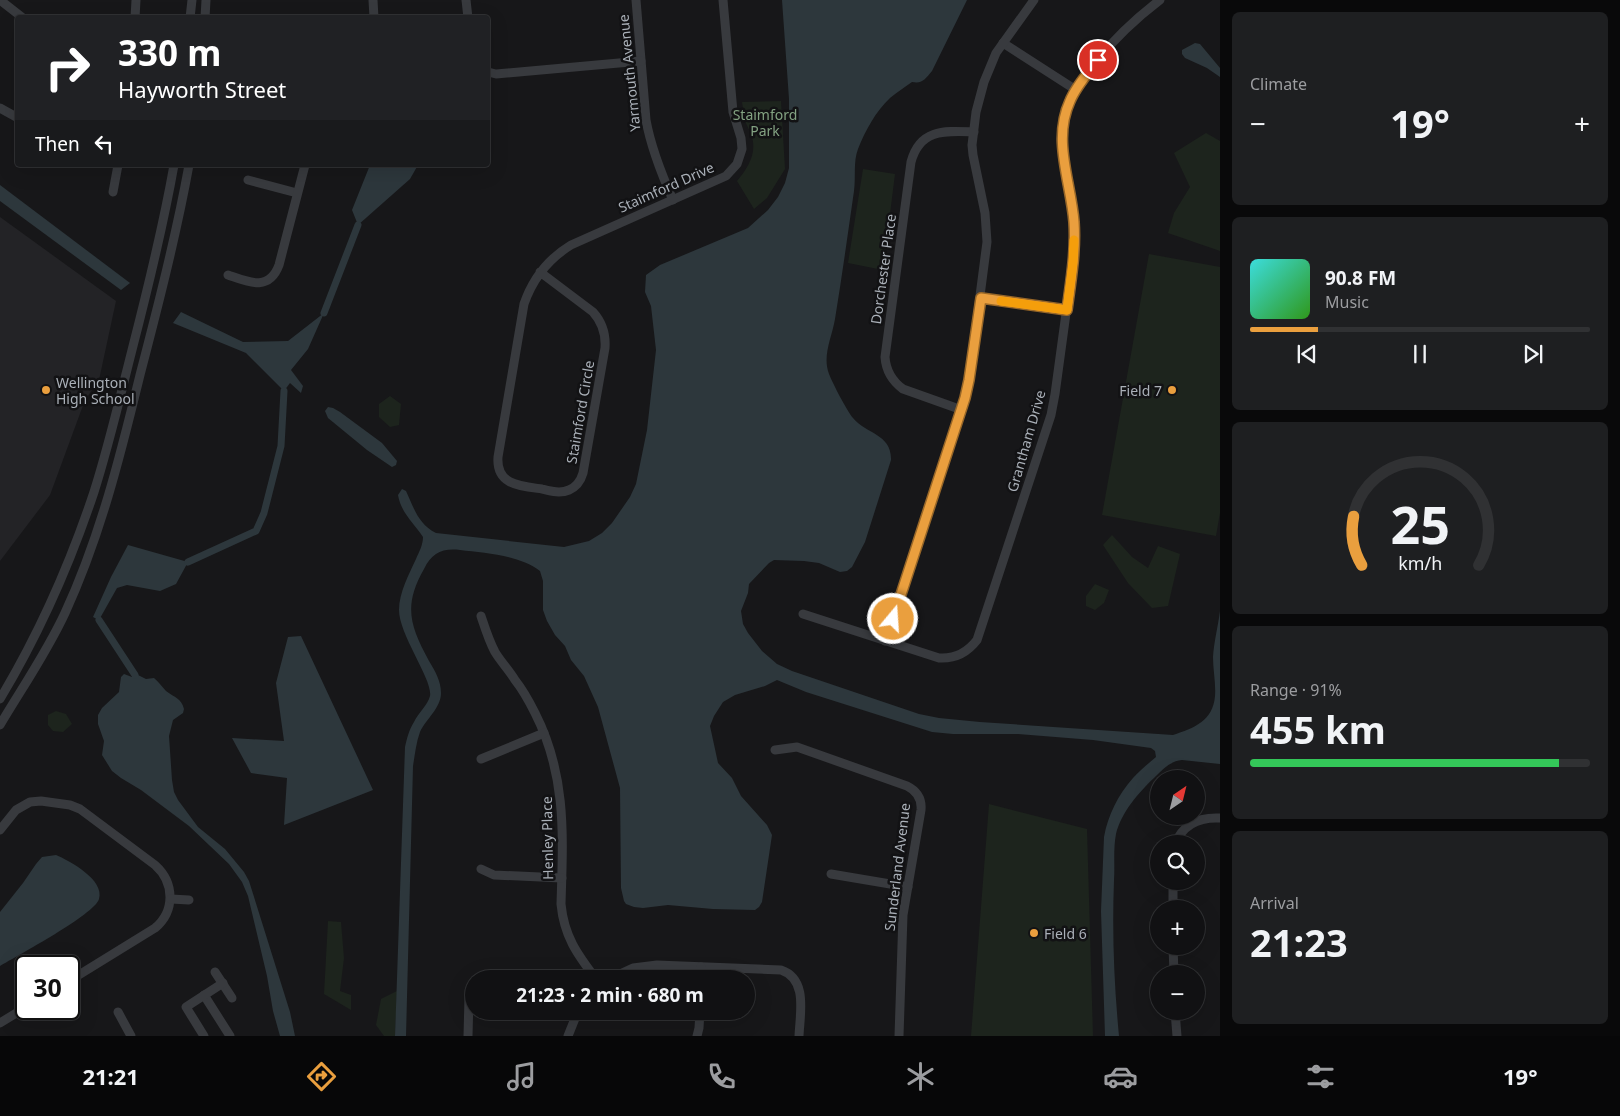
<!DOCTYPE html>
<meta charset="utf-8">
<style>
:root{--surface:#111113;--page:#1e1f21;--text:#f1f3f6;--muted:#9c9da0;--line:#303133;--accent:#ea9f3e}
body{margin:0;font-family:"Noto Sans",sans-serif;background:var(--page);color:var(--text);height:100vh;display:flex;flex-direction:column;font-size:19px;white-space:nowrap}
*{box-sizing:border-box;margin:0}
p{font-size:16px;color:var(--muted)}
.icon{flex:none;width:28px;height:28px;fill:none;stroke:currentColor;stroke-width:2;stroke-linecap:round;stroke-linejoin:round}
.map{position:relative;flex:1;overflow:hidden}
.side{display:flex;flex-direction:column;gap:12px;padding:12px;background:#09090a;width:400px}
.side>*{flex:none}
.guide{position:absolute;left:15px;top:15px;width:475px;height:152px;border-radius:5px;box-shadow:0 5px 20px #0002,0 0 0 1px var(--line);background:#202124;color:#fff;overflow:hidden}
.needle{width:32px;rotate:35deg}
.buttons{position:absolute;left:1150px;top:770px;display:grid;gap:10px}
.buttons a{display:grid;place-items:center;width:55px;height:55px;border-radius:50%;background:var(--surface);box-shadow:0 5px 20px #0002,0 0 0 1px var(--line);font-size:25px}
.speed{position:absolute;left:15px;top:955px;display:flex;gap:10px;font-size:25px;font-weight:700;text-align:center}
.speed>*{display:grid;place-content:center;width:65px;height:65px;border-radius:50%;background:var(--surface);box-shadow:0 5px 20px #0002,0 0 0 1px var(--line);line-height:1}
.speed .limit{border:2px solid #111;border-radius:8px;background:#fff;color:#111}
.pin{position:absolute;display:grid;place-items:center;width:42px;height:42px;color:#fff;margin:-21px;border:2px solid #fff;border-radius:50%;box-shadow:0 1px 5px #0007}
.me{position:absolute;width:55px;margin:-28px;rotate:18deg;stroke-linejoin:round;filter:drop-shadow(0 0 4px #0008)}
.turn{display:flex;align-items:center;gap:18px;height:105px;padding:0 20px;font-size:22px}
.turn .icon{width:65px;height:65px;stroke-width:2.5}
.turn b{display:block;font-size:35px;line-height:42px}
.then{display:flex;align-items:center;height:48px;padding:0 20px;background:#0003;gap:10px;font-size:19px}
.big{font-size:38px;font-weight:700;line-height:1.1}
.side .card{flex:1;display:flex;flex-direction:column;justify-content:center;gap:8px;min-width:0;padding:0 18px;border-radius:8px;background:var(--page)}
.side .dial{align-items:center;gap:0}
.dial svg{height:130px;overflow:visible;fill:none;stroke:var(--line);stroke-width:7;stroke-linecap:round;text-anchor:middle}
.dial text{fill:var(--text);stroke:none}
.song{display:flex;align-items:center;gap:15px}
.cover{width:60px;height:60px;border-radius:8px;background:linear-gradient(135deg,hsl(180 70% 55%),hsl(110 70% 35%))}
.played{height:5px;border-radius:2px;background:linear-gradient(90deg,var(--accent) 20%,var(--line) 20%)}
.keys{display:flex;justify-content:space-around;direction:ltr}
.heat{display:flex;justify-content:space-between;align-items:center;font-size:28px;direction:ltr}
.charge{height:8px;border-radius:4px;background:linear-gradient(90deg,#34c759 91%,var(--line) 0)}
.trip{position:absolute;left:465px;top:970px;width:290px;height:50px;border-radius:25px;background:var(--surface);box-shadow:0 5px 20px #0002,0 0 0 1px var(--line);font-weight:700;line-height:50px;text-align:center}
.tabs{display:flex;height:80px;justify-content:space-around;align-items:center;background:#070708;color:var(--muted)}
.tabs .icon{width:35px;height:35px}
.tabs .current{color:var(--accent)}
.tabs b{font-size:22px;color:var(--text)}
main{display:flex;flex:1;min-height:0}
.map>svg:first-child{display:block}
.built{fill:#232326}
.green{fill:#1d241d}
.water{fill:#2d373c}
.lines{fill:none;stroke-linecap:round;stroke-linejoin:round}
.canal{stroke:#2d373c;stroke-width:7}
.minor{stroke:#383a3e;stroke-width:9}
.route-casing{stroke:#986728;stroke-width:12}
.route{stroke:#ea9f3e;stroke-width:9}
.slow{stroke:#f59e0b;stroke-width:9}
.poi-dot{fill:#ea9f3e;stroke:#121214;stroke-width:2}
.labels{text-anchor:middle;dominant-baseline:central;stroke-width:5;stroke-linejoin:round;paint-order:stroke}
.street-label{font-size:14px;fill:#aab0b8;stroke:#121214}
.park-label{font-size:14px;fill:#83a282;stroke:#121214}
.poi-label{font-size:14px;fill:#aab0b8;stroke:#121214;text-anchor:start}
</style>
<main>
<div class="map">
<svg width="1220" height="1036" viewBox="0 0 1220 1036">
<rect width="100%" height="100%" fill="#171719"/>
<polygon class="built" points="0,217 116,301 99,380 85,400 50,495 0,561"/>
<g class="green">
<path d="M781,101L785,169L767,198L754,209L737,181C747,169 757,154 752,137C750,130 746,125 744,118C743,113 743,107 742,102Z"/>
<polygon points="1206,133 1220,141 1220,251 1168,233 1174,213 1190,187 1174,153"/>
<polygon points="863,169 895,174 883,270 848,263"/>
<polygon points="1149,254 1220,267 1220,513 1216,536 1102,515"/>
<polygon points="390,396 401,404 399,425 390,427 379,417 379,404"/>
<polygon points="1112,535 1132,557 1148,568 1158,546 1180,554 1168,606 1152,608 1128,583 1103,545"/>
<polygon points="1095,584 1109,590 1104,603 1095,610 1086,606 1086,596"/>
<polygon points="56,711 66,714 72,724 63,732 53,731 48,725 48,715"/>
<polygon points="989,804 1087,829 1093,1036 971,1036"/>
<polygon points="328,921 341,922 344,958 340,991 351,995 351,1010 324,994"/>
<polygon points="397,991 395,1036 384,1036 376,1025 381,999"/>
</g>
<g class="water">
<path d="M782,0H967L932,71C925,79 923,84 912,82C905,87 897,92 890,98C876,111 865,131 858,149C853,162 856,177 854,191C848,233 842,276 835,319C832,337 822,356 829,374C833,384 846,409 853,418C866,434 892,434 891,460L865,542L852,567L847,571L840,572L819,563L804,561L774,560L769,563L749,584L748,593L741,611L743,624L748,633L762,651L777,664L792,671L919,714L939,718L980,722L1173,735C1194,728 1213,721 1215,696C1216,684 1213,670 1213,657C1214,642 1218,626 1220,611V764L1182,760C1170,761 1162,770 1154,778C1138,793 1121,813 1116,834C1113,849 1115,865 1114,880C1112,933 1114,984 1119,1036H1105L1101,911L1104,837C1108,815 1118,795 1133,778C1140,770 1148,764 1156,757L1155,751L1151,748L1093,740L1018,734H953L932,732L806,692L777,680L765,686L735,695L723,702L714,716L710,726L718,763L732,778L741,796L767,825L772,835L762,902L759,907L755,910L713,909L668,905L643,908L634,907L626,904L624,901L621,888L620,788L598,707L584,676L571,660L565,646L555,635L547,621L543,610V581L540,571C519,555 485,553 460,550C442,548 432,553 424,569C403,606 410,626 429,661C435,671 441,681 441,693C441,708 426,719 420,732C416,743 415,754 413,766L406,1036H395L405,747C407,738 409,730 414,722C418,713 428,705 430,696C433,680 399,635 399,610C399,593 409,574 416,559C419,552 423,545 423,537C414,523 401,513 398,495L402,489L406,491C414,508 418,524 436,533L564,547L589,541L602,533L612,523L630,497L636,484L647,430L656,350L651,306L645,292L646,275L660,265L748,228L768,210L778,197L785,183L789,168V99Z"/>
<polygon points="1195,43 1200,44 1220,68 1220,77 1207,68 1185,58 1182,54 1182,50"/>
<polygon points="370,165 418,165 410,179 358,225 352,210"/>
<polygon points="0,185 130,283 121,290 0,201"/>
<polygon points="181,312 243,342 288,341 324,313 308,349 291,370 303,386 301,393 290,383 284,391 246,353 173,323"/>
<polygon points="328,407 333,408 340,412 382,443 397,461 396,465 392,467 367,450 328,418 325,411"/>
<polygon points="128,545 188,562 176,584 160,591 127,585 117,588 99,620 93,617 111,577"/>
<polygon points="301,636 373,790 284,825 287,778 251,773 232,738 284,741 276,683 288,637"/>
<path d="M124,674L132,677L136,674L146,679L154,678C159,682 162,687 166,691C175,698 181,698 184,709L183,713L173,720L169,736L172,780L174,792L178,800L198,827L225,849L244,872L249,881L290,1012L295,1036H280L273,1011L267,976L248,896L242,882L229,864L189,826L141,790L121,778L112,771L102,755L104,741L98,724V715L102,708L119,692L121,677Z"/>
<path d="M56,855C70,861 105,880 99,899C95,914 17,956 0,966V912L23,883L36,864L42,857Z"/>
</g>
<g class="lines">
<g class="canal">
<polyline points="324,313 358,225"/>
<polyline points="188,562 256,531 264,513 281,446 284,391"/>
<polyline points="99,620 135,675"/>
</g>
<g class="minor">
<polyline points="0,0 23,18"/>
<polyline points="373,0 374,18"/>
<polyline points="466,0 468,18"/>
<path d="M636,0L646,120C651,148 661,173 673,200"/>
<polyline points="135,18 136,0"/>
<polyline points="190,18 192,0"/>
<polyline points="205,18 206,0"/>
<polyline points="1003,43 1076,90"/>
<polyline points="488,72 496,74 641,61"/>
<polyline points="0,108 18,118"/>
<polyline points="248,180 297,193"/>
<polyline points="113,192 118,165"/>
<path d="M540,272L593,312C602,322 606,334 605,348L583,473C581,480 576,487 569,490C560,494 550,491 542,489C520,486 496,485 498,457L524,304C533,278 548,259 571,245L726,176L737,164L742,149L741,138L733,112L723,0"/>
<path d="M228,275C248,282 269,292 279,265L305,165"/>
<polyline points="981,298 1067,310"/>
<path d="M962,410L903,389C892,381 886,371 885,357L911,162C920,128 946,131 974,132"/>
<path d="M803,614L939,658C955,659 967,653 977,640L1051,415L1055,394L1073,262C1074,243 1074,224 1072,204C1069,183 1062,162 1061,140C1060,89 1122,29 1160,0"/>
<path d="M481,616C485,628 489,641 495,652C501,662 509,670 515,680C523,690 529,701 535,713C567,776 563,836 561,904C564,936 577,954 596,979"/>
<polyline points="885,641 962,410 969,380 987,242 985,213 973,155 972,145 976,112 984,82 996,53 1034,0"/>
<path d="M0,699C39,634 70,564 94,492C109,445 120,397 132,350C148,288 163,227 174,165"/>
<path d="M0,725C22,688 47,652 65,613C100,537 120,457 140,375C158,306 176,236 189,165"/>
<path d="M775,750L797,747L907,786C917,791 922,799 921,810L903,915L899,1036"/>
<polyline points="481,759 544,733"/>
<path d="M0,830L16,810L30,802L41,801L70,805L80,809L155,865C175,883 175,911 155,928L69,981"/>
<path d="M1175,844C1183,824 1200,817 1220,818"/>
<polyline points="481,869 494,875 562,878"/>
<polyline points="831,874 908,887"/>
<polyline points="1173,881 1173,909"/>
<polyline points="171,899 189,900"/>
<polyline points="1173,946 1174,974"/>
<polyline points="215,972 232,998"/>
<path d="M609,979L633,968L657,965L781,970C808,979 800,1013 799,1036"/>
<polyline points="701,979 701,967"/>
<polyline points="204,995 230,1036"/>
<polyline points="1175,1011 1177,1036"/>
<polyline points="118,1012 131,1036"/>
<polyline points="0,1023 26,1007"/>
<polyline points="204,1036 186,1007 223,983"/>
<polyline points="468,1036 469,997 474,986"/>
<polyline points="568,1036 578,1011"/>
<polyline points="697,1036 699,1028 700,1011"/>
</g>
</g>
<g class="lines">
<g class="route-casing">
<path id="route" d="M893,619L965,398L969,380L981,298L1067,310C1071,280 1076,251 1074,222C1071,182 1052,140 1070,101C1076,86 1088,73 1098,60"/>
</g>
<use href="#route" class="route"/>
<polyline class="slow" points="1001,301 1067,310 1073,262 1074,240"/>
</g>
<g class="poi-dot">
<circle cx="46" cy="390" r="5"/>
<circle cx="1172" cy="390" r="5"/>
<circle cx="1034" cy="933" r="5"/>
</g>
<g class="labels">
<g class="street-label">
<text transform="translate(629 73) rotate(-96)">Yarmouth Avenue</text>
<text transform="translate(666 187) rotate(-24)">Staimford Drive</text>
<text transform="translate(883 269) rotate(-82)">Dorchester Place</text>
<text transform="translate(580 412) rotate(-80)">Staimford Circle</text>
<text transform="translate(1026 441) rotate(-74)">Grantham Drive</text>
<text transform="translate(547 838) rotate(-91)">Henley Place</text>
<text transform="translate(897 867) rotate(-83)">Sunderland Avenue</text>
</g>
<g class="park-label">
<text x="765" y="114">Staimford<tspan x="765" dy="16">Park</tspan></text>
</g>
<g class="poi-label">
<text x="56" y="382">Wellington<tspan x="56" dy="16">High School</tspan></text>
<text x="1162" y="390" text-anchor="end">Field 7</text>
<text x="1044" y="933">Field 6</text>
</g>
</g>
</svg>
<div class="buttons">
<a><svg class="needle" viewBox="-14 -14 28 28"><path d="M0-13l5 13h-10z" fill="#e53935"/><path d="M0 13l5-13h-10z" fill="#9c9da0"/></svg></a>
<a><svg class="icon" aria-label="search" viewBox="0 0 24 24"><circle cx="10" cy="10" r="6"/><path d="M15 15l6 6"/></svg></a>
<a>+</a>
<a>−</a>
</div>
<div class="speed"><div class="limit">30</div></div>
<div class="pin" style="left:1098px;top:60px;background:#d93025"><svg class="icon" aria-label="arrive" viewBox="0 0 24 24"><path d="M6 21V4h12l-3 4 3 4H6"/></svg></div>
<svg class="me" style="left:893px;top:619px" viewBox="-20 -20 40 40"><circle r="17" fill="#ea9f3e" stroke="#fff" stroke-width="3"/><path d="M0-11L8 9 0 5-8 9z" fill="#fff"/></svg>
<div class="trip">21:23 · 2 min · 680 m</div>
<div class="guide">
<div class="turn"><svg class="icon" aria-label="right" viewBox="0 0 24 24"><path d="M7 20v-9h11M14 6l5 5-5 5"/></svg><div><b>330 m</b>Hayworth Street</div></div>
<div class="then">Then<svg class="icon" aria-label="left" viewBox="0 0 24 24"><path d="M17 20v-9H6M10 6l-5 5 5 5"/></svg></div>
</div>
</div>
<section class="side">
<div class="card"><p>Climate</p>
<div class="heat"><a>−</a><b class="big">19°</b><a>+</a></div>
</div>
<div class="card">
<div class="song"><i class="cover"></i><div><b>90.8 FM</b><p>Music</p></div></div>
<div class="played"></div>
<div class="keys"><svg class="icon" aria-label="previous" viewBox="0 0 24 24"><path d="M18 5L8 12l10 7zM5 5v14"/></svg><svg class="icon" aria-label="pause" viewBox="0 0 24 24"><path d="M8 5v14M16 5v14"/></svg><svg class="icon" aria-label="next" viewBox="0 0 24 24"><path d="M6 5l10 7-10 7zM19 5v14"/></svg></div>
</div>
<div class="card dial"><svg viewBox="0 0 100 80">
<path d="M14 69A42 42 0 1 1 86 69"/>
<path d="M14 69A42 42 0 0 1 9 39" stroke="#ea9f3e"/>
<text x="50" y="56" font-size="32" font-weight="700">25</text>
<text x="50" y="72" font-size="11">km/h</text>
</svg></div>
<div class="card"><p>Range · 91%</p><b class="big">455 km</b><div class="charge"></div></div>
<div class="card"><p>Arrival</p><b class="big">21:23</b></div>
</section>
</main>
<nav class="tabs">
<b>21:21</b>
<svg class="icon current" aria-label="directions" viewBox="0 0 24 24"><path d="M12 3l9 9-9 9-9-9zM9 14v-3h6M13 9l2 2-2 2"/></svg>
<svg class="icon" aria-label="music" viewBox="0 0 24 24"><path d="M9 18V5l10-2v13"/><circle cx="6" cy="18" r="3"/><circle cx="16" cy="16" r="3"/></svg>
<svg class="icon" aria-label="phone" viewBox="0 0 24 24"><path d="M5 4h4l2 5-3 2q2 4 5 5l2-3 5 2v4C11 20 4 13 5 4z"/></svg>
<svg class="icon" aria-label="climate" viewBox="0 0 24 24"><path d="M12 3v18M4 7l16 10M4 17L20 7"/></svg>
<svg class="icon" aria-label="car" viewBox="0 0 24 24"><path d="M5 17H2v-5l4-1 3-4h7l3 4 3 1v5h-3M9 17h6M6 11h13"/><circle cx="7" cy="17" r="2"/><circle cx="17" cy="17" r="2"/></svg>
<svg class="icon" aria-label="filters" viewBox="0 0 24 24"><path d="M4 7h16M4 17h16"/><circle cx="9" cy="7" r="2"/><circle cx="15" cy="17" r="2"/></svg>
<b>19°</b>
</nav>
